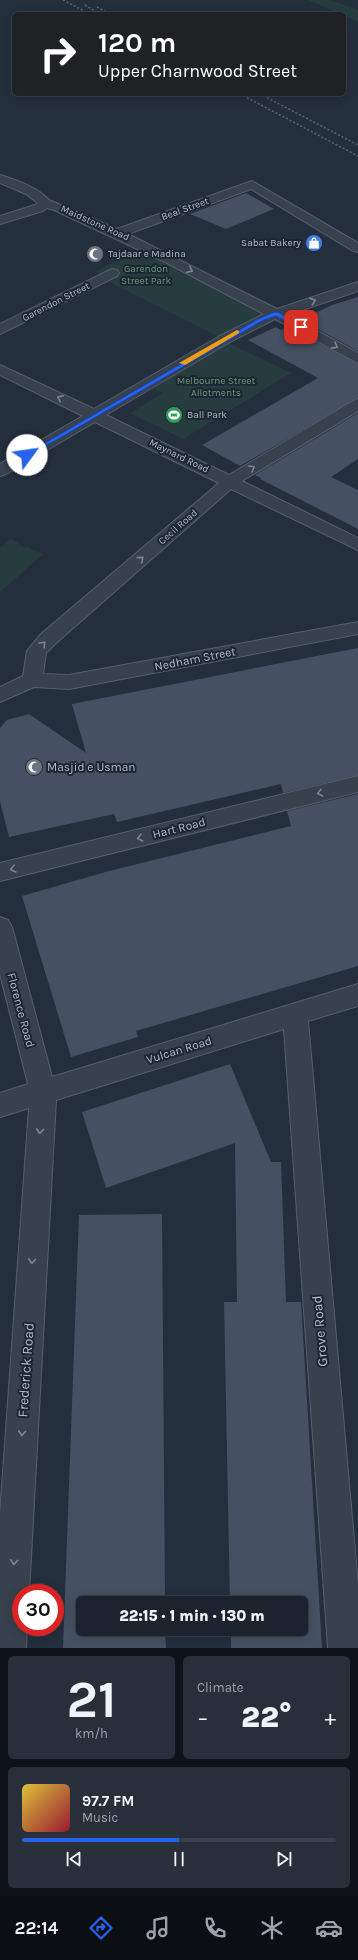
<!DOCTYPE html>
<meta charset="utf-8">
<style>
:root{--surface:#1b232e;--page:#282f3a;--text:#f1f3f6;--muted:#a0a4aa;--line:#39404a;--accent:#2563eb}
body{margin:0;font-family:Karla,sans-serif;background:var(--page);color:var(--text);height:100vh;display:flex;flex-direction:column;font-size:15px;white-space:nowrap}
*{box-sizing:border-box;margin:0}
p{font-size:13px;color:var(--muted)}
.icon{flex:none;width:22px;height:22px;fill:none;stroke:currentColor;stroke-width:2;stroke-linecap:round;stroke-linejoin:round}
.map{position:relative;height:1648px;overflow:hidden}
.panel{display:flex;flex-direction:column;gap:8px;padding:8px;background:#0f1319;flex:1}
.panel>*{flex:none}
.guide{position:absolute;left:12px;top:12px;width:334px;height:84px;border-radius:6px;box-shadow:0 2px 10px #0003,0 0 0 1px var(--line);background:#202124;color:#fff;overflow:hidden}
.speed{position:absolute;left:12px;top:1584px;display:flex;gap:8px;font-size:20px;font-weight:700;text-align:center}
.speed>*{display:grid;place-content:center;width:52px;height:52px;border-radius:50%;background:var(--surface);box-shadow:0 2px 10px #0003,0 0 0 1px var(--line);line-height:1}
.speed .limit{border:6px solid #d22;background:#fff;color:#111}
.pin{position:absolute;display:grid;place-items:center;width:34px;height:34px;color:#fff;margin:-17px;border-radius:8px;box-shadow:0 2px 6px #0006}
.me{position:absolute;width:44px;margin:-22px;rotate:59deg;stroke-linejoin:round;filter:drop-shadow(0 0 3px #0008)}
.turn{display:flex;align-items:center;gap:14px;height:84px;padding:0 20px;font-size:18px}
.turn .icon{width:52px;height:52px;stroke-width:2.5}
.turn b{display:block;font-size:28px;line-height:34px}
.big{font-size:30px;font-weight:800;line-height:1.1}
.panel .widget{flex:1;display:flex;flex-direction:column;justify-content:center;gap:6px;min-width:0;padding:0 14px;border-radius:6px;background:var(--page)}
.panel .dial{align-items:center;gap:0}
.dial b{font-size:52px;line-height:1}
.song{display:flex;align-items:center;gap:12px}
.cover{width:48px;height:48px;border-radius:6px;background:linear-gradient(135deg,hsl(50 70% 55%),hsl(350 70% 35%))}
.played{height:4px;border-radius:2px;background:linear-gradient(90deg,var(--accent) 50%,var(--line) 50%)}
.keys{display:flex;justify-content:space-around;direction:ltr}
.heat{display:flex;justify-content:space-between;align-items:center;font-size:22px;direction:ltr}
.panel .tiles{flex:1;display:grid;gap:8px;grid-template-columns:1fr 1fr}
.widget:last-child{grid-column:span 2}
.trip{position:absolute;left:76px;top:1596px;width:232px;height:40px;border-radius:6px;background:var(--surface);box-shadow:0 2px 10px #0003,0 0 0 1px var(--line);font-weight:800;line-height:40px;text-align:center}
.dock{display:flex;height:64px;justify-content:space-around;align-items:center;background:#0b0e12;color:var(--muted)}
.dock .icon{width:28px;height:28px}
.dock .on{color:var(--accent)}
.dock b{font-size:18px;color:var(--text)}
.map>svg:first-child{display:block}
.green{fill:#263c3f}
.building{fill:#455162}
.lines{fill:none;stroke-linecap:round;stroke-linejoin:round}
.street-casing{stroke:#565f6c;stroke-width:2}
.street{fill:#38414e;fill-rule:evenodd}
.rail{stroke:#5a6575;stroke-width:1.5;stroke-dasharray:2 2;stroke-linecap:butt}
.oneway{stroke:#7c8592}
.route{fill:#2563eb;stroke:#184099}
.slow{fill:#f59e0b}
.labels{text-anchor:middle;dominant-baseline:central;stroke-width:4;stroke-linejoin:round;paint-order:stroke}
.far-street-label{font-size:10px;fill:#b4bcc9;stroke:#1d2633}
.far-poi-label{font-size:10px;fill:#b4bcc9;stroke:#1d2633;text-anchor:start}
.far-park-label{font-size:10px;fill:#6b9a76;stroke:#1d2633}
.street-label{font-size:12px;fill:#b4bcc9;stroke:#1d2633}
.poi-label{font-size:12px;fill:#b4bcc9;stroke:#1d2633;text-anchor:start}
.near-street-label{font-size:14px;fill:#b4bcc9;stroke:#1d2633}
</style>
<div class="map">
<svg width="358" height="1648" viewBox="0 0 358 1648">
<rect width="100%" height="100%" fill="#242f3e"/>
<g class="green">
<polygon points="308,0 330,0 358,10 358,22"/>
<polygon points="144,248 274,313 222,338 105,280 96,271"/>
<polygon points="224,341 291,373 183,439 130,413 163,393 154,389 205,353"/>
<polygon points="11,539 25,548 27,547 43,554 0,592 0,548"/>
</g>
<g class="building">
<polygon points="246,193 274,209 226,229 190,214"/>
<polygon points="358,297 358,351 301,320 332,305"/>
<polygon points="276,327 281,330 287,327 358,364 358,398 240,466 202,445 318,378 248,340"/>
<polygon points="358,413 358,459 331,477 358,490 358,529 260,479 261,478 255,475"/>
<polygon points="358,648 358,775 283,793 281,784 117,822 114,814 9,837 0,801 0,728 7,720 29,714 86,753 72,704"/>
<polygon points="358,794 358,966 136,1031 138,1037 71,1057 22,896 109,871 291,826 287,811"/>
<polygon points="230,1064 271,1162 281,1162 286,1302 301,1302 322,1648 231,1648 231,1629 301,1629 301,1603 230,1603 224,1302 237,1302 235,1143 106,1188 82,1112"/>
<polygon points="162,1214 165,1603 83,1603 83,1629 165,1629 166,1648 63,1648 79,1215"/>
</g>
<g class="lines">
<g class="street-casing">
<g id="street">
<path d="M0,175C17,180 37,187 49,200L117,229L252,181L358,243V252L353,251L251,189L128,234L277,309L358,282V291L288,315L358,353V363L275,319L228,343L106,415L229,475L353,401L358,399V411L242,481L358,538V550L231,489L55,644L46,653L43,674L69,675L358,622V634L69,689L34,687L0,702V687L23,676L27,651L41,634L219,483L95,422L6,474L0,476V464L83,416L0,375V365L94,409L218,337L264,314L167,263L54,210L47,208L43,211L0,224V216L35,205L38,203L26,194L0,183Z"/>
<polygon points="112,269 117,270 119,273 117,276 0,334 0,324"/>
<polygon points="358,776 358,792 0,881 0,863"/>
<polygon points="0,917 8,920 12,927 52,1077 358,984 358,1006 308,1021 358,1585 358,1648 328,1648 284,1029 56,1100 29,1593 21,1593 21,1627 27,1627 26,1648 0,1648 0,1514 29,1108 0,1117 0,1093 28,1084 0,974"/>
</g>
</g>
<use href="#street" class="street"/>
<g class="rail">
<polyline points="63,0 90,14"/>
<polyline points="85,5 100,14"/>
<polyline points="97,7 110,14"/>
<polyline points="240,94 358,156"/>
<polyline points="260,94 358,145"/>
</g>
</g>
<defs><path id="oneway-chevron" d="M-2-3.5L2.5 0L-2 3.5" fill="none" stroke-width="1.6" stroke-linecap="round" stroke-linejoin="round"/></defs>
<g class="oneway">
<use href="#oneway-chevron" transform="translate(190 270) rotate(27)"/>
<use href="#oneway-chevron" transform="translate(313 301) rotate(-19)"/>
<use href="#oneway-chevron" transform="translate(335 346) rotate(28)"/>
<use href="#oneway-chevron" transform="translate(60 398) rotate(-154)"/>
<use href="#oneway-chevron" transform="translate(252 468) rotate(-31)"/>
<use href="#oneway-chevron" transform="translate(141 559) rotate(-41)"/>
<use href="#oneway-chevron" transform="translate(43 644) rotate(-47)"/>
<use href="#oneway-chevron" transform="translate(320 793) rotate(166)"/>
<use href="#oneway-chevron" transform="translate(140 838) rotate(166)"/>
<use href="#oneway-chevron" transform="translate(13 869) rotate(166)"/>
<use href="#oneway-chevron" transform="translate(40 1131) rotate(94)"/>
<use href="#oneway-chevron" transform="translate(32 1261) rotate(94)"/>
<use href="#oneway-chevron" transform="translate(22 1433) rotate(94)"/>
<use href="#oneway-chevron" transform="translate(14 1562) rotate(94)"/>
</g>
<polygon class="route" points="274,312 278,312 304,327 299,329 276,316 262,321 29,456 24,455 258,319"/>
<polygon class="slow" points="237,330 239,331 239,333 185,365 179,363"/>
<defs>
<g id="shop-disc" transform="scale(0.9)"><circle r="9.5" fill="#3f7fe0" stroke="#1d2633"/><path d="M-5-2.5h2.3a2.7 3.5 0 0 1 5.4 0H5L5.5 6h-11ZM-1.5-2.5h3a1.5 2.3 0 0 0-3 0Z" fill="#fff"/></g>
<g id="mosque-disc" transform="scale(0.9)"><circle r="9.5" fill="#6b7280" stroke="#1d2633"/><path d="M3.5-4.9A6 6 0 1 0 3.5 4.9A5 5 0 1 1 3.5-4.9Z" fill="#fff"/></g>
<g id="stadium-disc" transform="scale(0.9)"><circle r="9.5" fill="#2e9e5b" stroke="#1d2633"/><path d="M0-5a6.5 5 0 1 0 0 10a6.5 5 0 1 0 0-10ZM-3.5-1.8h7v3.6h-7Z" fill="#fff"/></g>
</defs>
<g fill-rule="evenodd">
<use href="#shop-disc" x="314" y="243"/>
<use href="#mosque-disc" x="95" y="254"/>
<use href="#stadium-disc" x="174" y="415"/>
<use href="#mosque-disc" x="34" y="767"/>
</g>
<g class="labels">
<g class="far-street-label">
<text transform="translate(185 209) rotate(-20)">Beal Street</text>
<text transform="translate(95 223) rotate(24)">Maidstone Road</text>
<text transform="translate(56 302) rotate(-27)">Garendon Street</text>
<text transform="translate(179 456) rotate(26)">Maynard Road</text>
<text transform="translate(178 527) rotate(-41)">Cecil Road</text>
</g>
<g class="far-poi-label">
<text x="301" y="243" text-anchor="end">Sabat Bakery</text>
<text x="108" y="254">Tajdaar e Madina</text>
<text x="187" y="415">Ball Park</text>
</g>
<g class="far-park-label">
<text x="146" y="269">Garendon<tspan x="146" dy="12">Street Park</tspan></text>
<text x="216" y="381">Melbourne Street<tspan x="216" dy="12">Allotments</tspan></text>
</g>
<g class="street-label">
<text transform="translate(195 659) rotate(-11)">Nedham Street</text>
<text transform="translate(179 828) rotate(-14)">Hart Road</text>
<text transform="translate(21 1010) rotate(75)">Florence Road</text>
<text transform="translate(179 1050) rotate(-17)">Vulcan Road</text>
</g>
<g class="poi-label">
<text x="47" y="767">Masjid e Usman</text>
</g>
<g class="near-street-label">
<text transform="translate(320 1331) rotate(-95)">Grove Road</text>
<text transform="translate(26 1370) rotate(-86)">Frederick Road</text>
</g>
</g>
</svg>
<div class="speed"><div class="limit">30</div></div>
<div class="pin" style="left:301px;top:327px;background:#d93025"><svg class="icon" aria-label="arrive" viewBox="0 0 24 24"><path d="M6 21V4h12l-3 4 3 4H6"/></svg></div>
<svg class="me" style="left:27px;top:455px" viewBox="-20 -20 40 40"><circle r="19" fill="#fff"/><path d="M0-13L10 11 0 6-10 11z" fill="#2563eb"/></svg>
<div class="trip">22:15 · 1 min · 130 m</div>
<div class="guide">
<div class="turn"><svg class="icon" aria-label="right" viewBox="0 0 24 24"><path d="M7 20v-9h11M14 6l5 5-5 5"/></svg><div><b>120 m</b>Upper Charnwood Street</div></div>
</div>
</div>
<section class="panel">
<div class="tiles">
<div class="widget dial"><b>21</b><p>km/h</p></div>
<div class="widget"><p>Climate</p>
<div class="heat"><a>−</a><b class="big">22°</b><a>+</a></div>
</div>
<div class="widget">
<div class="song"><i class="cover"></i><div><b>97.7 FM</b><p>Music</p></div></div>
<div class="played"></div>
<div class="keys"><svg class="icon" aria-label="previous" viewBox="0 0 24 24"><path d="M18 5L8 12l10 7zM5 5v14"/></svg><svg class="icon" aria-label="pause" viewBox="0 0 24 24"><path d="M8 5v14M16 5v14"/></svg><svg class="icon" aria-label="next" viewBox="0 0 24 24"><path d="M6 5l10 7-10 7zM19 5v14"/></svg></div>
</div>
</div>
</section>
<nav class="dock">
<b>22:14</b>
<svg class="icon on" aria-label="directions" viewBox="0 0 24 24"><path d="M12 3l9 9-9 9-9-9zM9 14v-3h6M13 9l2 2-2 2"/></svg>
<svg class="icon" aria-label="music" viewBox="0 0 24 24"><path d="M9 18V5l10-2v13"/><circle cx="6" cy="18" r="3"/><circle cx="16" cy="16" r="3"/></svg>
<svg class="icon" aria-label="phone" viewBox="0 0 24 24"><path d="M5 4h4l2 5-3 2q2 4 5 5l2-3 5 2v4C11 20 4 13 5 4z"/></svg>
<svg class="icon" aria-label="climate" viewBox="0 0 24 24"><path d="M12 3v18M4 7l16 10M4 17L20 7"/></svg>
<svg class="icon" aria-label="car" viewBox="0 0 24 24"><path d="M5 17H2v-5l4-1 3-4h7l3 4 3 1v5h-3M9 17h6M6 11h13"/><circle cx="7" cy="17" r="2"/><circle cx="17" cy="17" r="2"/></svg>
</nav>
